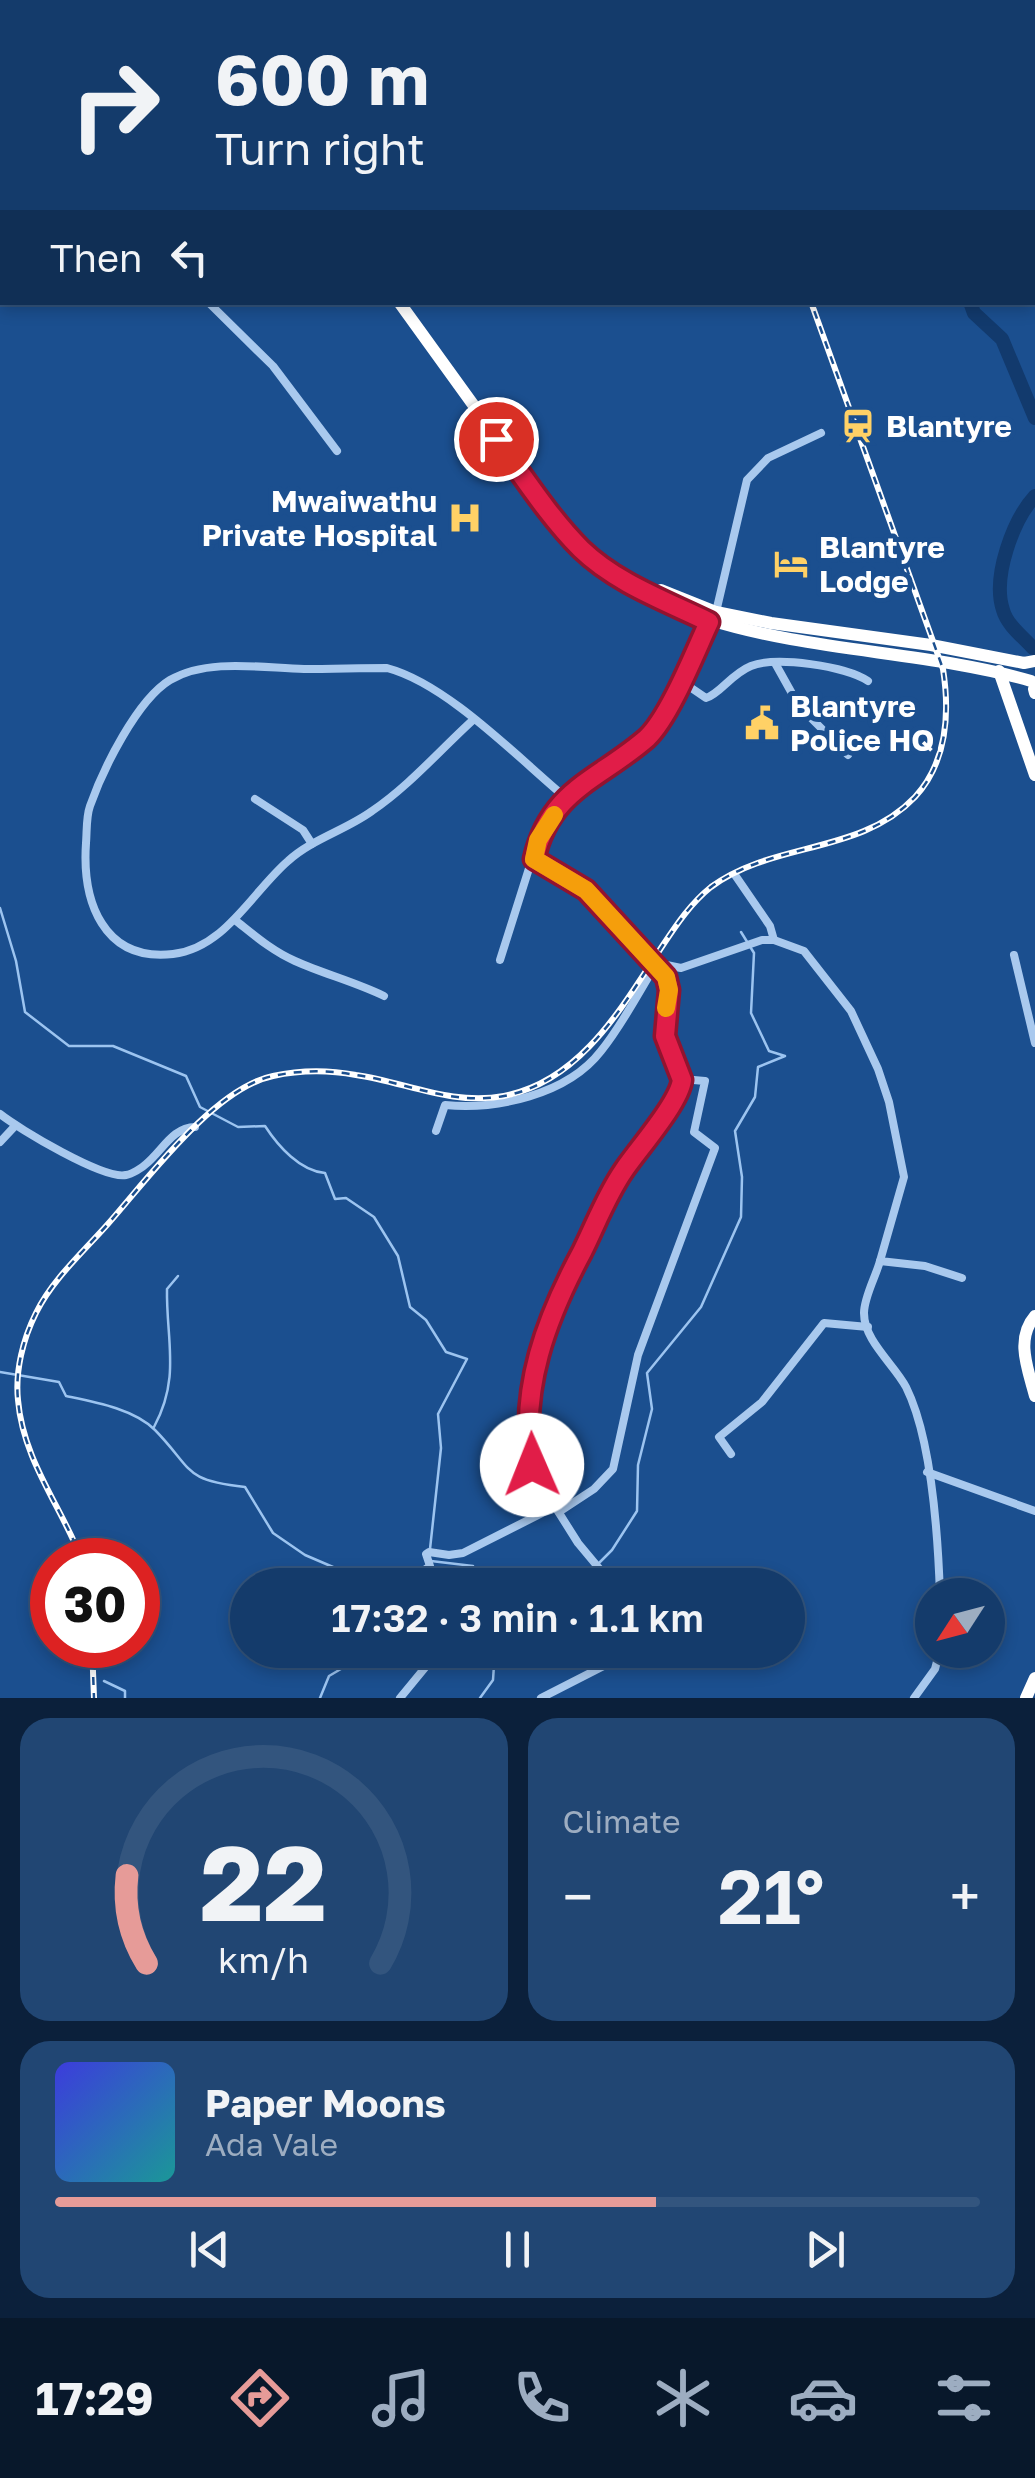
<!DOCTYPE html>
<meta charset="utf-8">
<style>
:root{--surface:#143b6b;--page:#214673;--text:#f1f3f6;--muted:#9dadc1;--line:#33557e;--accent:#e69b98}
body{margin:0;font-family:"Golos Text",sans-serif;background:var(--page);color:var(--text);height:100vh;display:flex;flex-direction:column;font-size:38px;white-space:nowrap}
*{box-sizing:border-box;margin:0}
p{font-size:32px;color:var(--muted)}
.icon{flex:none;width:55px;height:55px;fill:none;stroke:currentColor;stroke-width:2;stroke-linecap:round;stroke-linejoin:round}
.map{position:relative;height:1698px;overflow:hidden}
.panel{display:flex;flex-direction:column;gap:20px;padding:20px;background:#0b203b;flex:1}
.panel>*{flex:none}
.hud{position:absolute;left:0px;top:0px;width:1035px;height:305px;box-shadow:0 5px 15px #0003,0 0 0 2px var(--line);background:#143b6b;color:var(--text);overflow:hidden}
.needle{width:65px;rotate:234deg}
.controls{position:absolute;left:915px;top:1578px;display:grid;gap:20px}
.controls a{display:grid;place-items:center;width:90px;height:90px;border-radius:50%;background:var(--surface);box-shadow:0 5px 15px #0003,0 0 0 2px var(--line);font-size:50px}
.speed{position:absolute;left:30px;top:1538px;display:flex;gap:20px;font-size:50px;font-weight:700;text-align:center}
.speed>*{display:grid;place-content:center;width:130px;height:130px;border-radius:50%;background:var(--surface);box-shadow:0 5px 15px #0003,0 0 0 2px var(--line);line-height:1}
.speed .limit{border:15px solid #d22;background:#fff;color:#111}
.pin{position:absolute;display:grid;place-items:center;width:85px;height:85px;color:#fff;margin:-42px;border:5px solid #fff;border-radius:50%;box-shadow:0 2px 10px #0007}
.me{position:absolute;width:110px;margin:-55px;rotate:359deg;stroke-linejoin:round;filter:drop-shadow(0 0 8px #0008)}
.turn{display:flex;align-items:center;gap:35px;height:210px;padding:0 50px;font-size:45px}
.turn .icon{width:130px;height:130px;stroke-width:2.5}
.turn b{display:block;font-size:70px;line-height:85px}
.then{display:flex;align-items:center;height:95px;padding:0 50px;background:#0003;gap:20px;font-size:38px}
.big{font-size:75px;font-weight:600;line-height:1.1}
.panel .widget{flex:1;display:flex;flex-direction:column;justify-content:center;gap:15px;min-width:0;padding:0 35px;border-radius:30px;background:var(--page)}
.panel .dial{align-items:center;gap:0}
.dial svg{height:260px;overflow:visible;fill:none;stroke:var(--line);stroke-width:7;stroke-linecap:round;text-anchor:middle}
.dial text{fill:var(--text);stroke:none}
.song{display:flex;align-items:center;gap:30px}
.cover{width:120px;height:120px;border-radius:15px;background:linear-gradient(135deg,hsl(240 70% 55%),hsl(180 70% 35%))}
.played{height:10px;border-radius:5px;background:linear-gradient(90deg,var(--accent) 65%,var(--line) 65%)}
.keys{display:flex;justify-content:space-around;direction:ltr}
.heat{display:flex;justify-content:space-between;align-items:center;font-size:55px;direction:ltr}
.panel .tiles{flex:1;display:grid;gap:20px;grid-template-columns:1fr 1fr}
.widget:last-child{grid-column:span 2}
.trip{position:absolute;left:230px;top:1568px;width:575px;height:100px;border-radius:50px;background:var(--surface);box-shadow:0 5px 15px #0003,0 0 0 2px var(--line);font-weight:600;line-height:100px;text-align:center}
.tabs{display:flex;height:160px;justify-content:space-around;align-items:center;background:#08182b;color:var(--muted)}
.tabs .icon{width:70px;height:70px}
.tabs .on{color:var(--accent)}
.tabs b{font-size:45px;color:var(--text)}
.map>svg:first-child{display:block}
.lines{fill:none;stroke-linecap:round;stroke-linejoin:round}
.stream{stroke:#9cc4f0;stroke-width:2.5}
.river{stroke:#123a6d;stroke-width:14}
.street{stroke:#a9c9ee;stroke-width:8}
.highway{stroke:#fff;stroke-width:12}
.rail-casing{stroke:#fff;stroke-width:6}
.rail{stroke:#1b4f8f;stroke-width:2.5;stroke-dasharray:8;stroke-linecap:butt}
.route-casing{stroke:#92132f;stroke-width:25}
.route{stroke:#e11d48;stroke-width:18}
.slow{stroke:#f59e0b;stroke-width:18}
.labels{text-anchor:middle;dominant-baseline:central;stroke-width:10;stroke-linejoin:round;paint-order:stroke}
.poi-label{font-size:30px;font-weight:bold;fill:#fff;stroke:#1b4f8f;text-anchor:start}
</style>
<div class="map">
<svg width="1035" height="1698" viewBox="0 0 1035 1698">
<rect width="100%" height="100%" fill="#1b4f8f"/>
<g class="lines">
<g class="stream">
<polyline points="791,2 791,0"/>
<path d="M0,908L16,961L25,1012L69,1046H113L186,1076L200,1107L238,1127L265,1126C278,1146 300,1171 325,1173L335,1199L346,1198L374,1217L398,1256L410,1307L426,1320L446,1352L467,1359L438,1414L441,1448L430,1549"/>
<path d="M0,1372L59,1382L66,1396C95,1402 134,1409 155,1430C194,1470 182,1480 245,1487L273,1533L305,1555L333,1567L341,1585"/>
<path d="M154,1427C181,1377 166,1340 167,1289L178,1276"/>
<polyline points="431,1561 473,1566 481,1585"/>
<polyline points="598,1564 612,1550 637,1511 638,1465 652,1409 647,1373 701,1307 741,1217 742,1177 735,1131 755,1097 758,1067 785,1056 769,1051 751,1013 754,953 741,932"/>
<polyline points="578,1585 593,1569"/>
<polyline points="104,1681 125,1691 125,1698"/>
<polyline points="320,1698 329,1676 346,1666 351,1650"/>
<polyline points="480,1698 493,1680 495,1650"/>
</g>
<g class="river">
<polyline points="793,0 794,2"/>
<polyline points="970,302 974,313 1002,339 1035,418"/>
<path d="M1033,648C1023,637 1007,625 1003,610C992,577 1013,520 1035,496"/>
</g>
<g class="street">
<polyline points="335,0 341,2"/>
<polyline points="991,0 992,2"/>
<polyline points="81,2 82,0"/>
<polyline points="1032,154 1035,156"/>
<polyline points="0,218 2,217"/>
<polyline points="0,270 2,269"/>
<polyline points="208,302 273,366 337,451"/>
<polyline points="775,663 799,706 848,755"/>
<path d="M681,681L706,698C720,694 731,674 751,666C776,656 846,666 868,681"/>
<path d="M473,720C440,750 409,786 372,811C346,830 312,839 288,861C252,892 225,948 173,954C103,962 82,901 86,843C87,831 86,817 90,806C103,769 137,700 170,680C208,658 262,668 304,669C332,669 360,668 387,668C447,684 516,756 565,797"/>
<polyline points="255,799 303,830 312,844"/>
<polyline points="533,859 587,890 666,977 669,989 665,1036 682,1079 674,1101 599,1212 549,1320 532,1378 529,1450 537,1478 578,1543 613,1585"/>
<polyline points="735,875 770,926 774,940"/>
<path d="M235,920C254,935 272,951 295,961C324,974 355,982 384,996"/>
<polyline points="1014,955 1035,1043"/>
<polyline points="500,960 538,840 565,797 648,737 681,681 716,612 747,480 768,458 821,433"/>
<polyline points="652,962 681,968 762,940 774,940 804,951 851,1011 878,1069 889,1102 904,1177 880,1261 925,1266 962,1278"/>
<path d="M0,1114C19,1129 104,1180 126,1175C132,1174 142,1168 146,1164C162,1151 173,1127 195,1127"/>
<path d="M436,1131L445,1105C496,1110 567,1095 601,1051C622,1025 638,994 655,966"/>
<polyline points="0,1142 15,1126"/>
<path d="M880,1261C876,1276 864,1297 864,1313C864,1341 894,1364 906,1387C932,1439 938,1537 940,1595"/>
<polyline points="731,1454 719,1437 762,1402 824,1323 868,1327"/>
<polyline points="927,1472 1035,1511"/>
<polyline points="559,1512 594,1489 613,1469 638,1355 715,1148 694,1132 705,1081 682,1079"/>
<polyline points="403,1585 430,1566 426,1554 429,1552 449,1555 463,1553 556,1506"/>
<polyline points="400,1698 428,1664 431,1650"/>
<polyline points="541,1698 635,1650"/>
<polyline points="914,1698 935,1669 940,1650"/>
</g>
<g class="highway">
<polyline points="0,30 2,29"/>
<polyline points="0,39 2,39"/>
<path d="M399,302L563,529C679,661 876,636 1031,681"/>
<polyline points="661,590 716,612 771,623 931,645 1024,663 1035,661"/>
<polyline points="999,671 1035,775"/>
<polyline points="1034,689 1035,693"/>
<path d="M1035,1316C1015,1339 1028,1369 1035,1396"/>
<polyline points="1026,1698 1035,1678"/>
</g>
<g class="rail-casing">
<g id="rail">
<polyline points="543,0 545,2"/>
<path d="M82,1560C61,1506 23,1460 18,1400C15,1371 23,1339 36,1313C52,1280 83,1252 107,1225C146,1181 214,1088 273,1076C300,1070 329,1070 356,1075C405,1082 452,1106 504,1096C582,1081 623,1005 663,945C677,924 691,903 711,887C773,841 860,855 915,797C947,762 950,714 943,669L811,302"/>
<polyline points="92,1645 94,1698"/>
</g>
</g>
<use href="#rail" class="rail"/>
</g>
<g class="lines">
<g class="route-casing">
<path id="route" d="M496,439C523,476 549,517 581,549C616,583 666,601 709,622C695,652 670,716 647,738C599,780 550,789 534,859L586,890L666,977L669,990L665,1036L682,1080C679,1103 639,1148 624,1170C606,1196 596,1224 582,1252C547,1317 519,1389 532,1465"/>
</g>
<use href="#route" class="route"/>
<polyline class="slow" points="554,815 538,840 534,859 586,890 666,977 669,990 666,1008"/>
</g>
<defs>
<g id="station-bare" transform="scale(2.7)"><path d="M-3-6H3Q5-6 5-4V2Q5 4 3 4L4.5 6H3L1.5 4h-3L-3 6H-4.5L-3 4Q-5 4-5 2V-4Q-5-6-3-6ZM-3.5-4v3h7v-3ZM-3.5 1v1.5H-2V1ZM2 1v1.5H3.5V1Z" fill="#ffd166" stroke="#1b4f8f" stroke-width="2.5" paint-order="stroke"/></g>
<g id="hospital-bare" transform="scale(2.7)"><path d="M-5-5h3v3.5h4V-5h3V5h-3V1.5h-4V5h-3Z" fill="#ffd166" stroke="#1b4f8f" stroke-width="2.5" paint-order="stroke"/></g>
<g id="hotel-bare" transform="scale(2.7)"><path d="M-6-4.5h1.5V1H6V5H4.5V3h-9V5H-6ZM-4 0a1.8 1.8 0 1 1 3.6 0ZM.5 0V-2.5h3Q6-2.5 6 0Z" fill="#ffd166" stroke="#1b4f8f" stroke-width="2.5" paint-order="stroke"/></g>
<g id="civic-bare" transform="scale(2.7)"><path d="M-.6-6.5H3V-4.5H.6V-3L4-1V1h2V6H-6V1h2V-1L-.6-3ZM-1.2 2.5V6h2.4V2.5Z" fill="#ffd166" stroke="#1b4f8f" stroke-width="2.5" paint-order="stroke"/></g>
</defs>
<g fill-rule="evenodd">
<use href="#station-bare" x="858" y="426"/>
<use href="#hospital-bare" x="465" y="518"/>
<use href="#hotel-bare" x="791" y="564"/>
<use href="#civic-bare" x="762" y="723"/>
</g>
<g class="labels">
<g class="poi-label">
<text x="886" y="426">Blantyre</text>
<text x="437" y="501" text-anchor="end">Mwaiwathu<tspan x="437" dy="34">Private Hospital</tspan></text>
<text x="819" y="547">Blantyre<tspan x="819" dy="34">Lodge</tspan></text>
<text x="790" y="706">Blantyre<tspan x="790" dy="34">Police HQ</tspan></text>
</g>
</g>
</svg>
<div class="controls">
<a><svg class="needle" viewBox="-14 -14 28 28"><path d="M0-13l5 13h-10z" fill="#e53935"/><path d="M0 13l5-13h-10z" fill="#9dadc1"/></svg></a>
</div>
<div class="speed"><div class="limit">30</div></div>
<div class="pin" style="left:496px;top:439px;background:#d93025"><svg class="icon" aria-label="arrive" viewBox="0 0 24 24"><path d="M6 21V4h12l-3 4 3 4H6"/></svg></div>
<svg class="me" style="left:532px;top:1465px" viewBox="-20 -20 40 40"><circle r="19" fill="#fff"/><path d="M0-13L10 11 0 6-10 11z" fill="#e11d48"/></svg>
<div class="trip">17:32 · 3 min · 1.1 km</div>
<div class="hud">
<div class="turn"><svg class="icon" aria-label="right" viewBox="0 0 24 24"><path d="M7 20v-9h11M14 6l5 5-5 5"/></svg><div><b>600 m</b>Turn right</div></div>
<div class="then">Then<svg class="icon" aria-label="left" viewBox="0 0 24 24"><path d="M17 20v-9H6M10 6l-5 5 5 5"/></svg></div>
</div>
</div>
<section class="panel">
<div class="tiles">
<div class="widget dial"><svg viewBox="0 0 100 80">
<path d="M14 69A42 42 0 1 1 86 69"/>
<path d="M14 69A42 42 0 0 1 8 42" stroke="#e69b98"/>
<text x="50" y="56" font-size="32" font-weight="700">22</text>
<text x="50" y="72" font-size="11">km/h</text>
</svg></div>
<div class="widget"><p>Climate</p>
<div class="heat"><a>−</a><b class="big">21°</b><a>+</a></div>
</div>
<div class="widget">
<div class="song"><i class="cover"></i><div><b>Paper Moons</b><p>Ada Vale</p></div></div>
<div class="played"></div>
<div class="keys"><svg class="icon" aria-label="previous" viewBox="0 0 24 24"><path d="M18 5L8 12l10 7zM5 5v14"/></svg><svg class="icon" aria-label="pause" viewBox="0 0 24 24"><path d="M8 5v14M16 5v14"/></svg><svg class="icon" aria-label="next" viewBox="0 0 24 24"><path d="M6 5l10 7-10 7zM19 5v14"/></svg></div>
</div>
</div>
</section>
<nav class="tabs">
<b>17:29</b>
<svg class="icon on" aria-label="directions" viewBox="0 0 24 24"><path d="M12 3l9 9-9 9-9-9zM9 14v-3h6M13 9l2 2-2 2"/></svg>
<svg class="icon" aria-label="music" viewBox="0 0 24 24"><path d="M9 18V5l10-2v13"/><circle cx="6" cy="18" r="3"/><circle cx="16" cy="16" r="3"/></svg>
<svg class="icon" aria-label="phone" viewBox="0 0 24 24"><path d="M5 4h4l2 5-3 2q2 4 5 5l2-3 5 2v4C11 20 4 13 5 4z"/></svg>
<svg class="icon" aria-label="climate" viewBox="0 0 24 24"><path d="M12 3v18M4 7l16 10M4 17L20 7"/></svg>
<svg class="icon" aria-label="car" viewBox="0 0 24 24"><path d="M5 17H2v-5l4-1 3-4h7l3 4 3 1v5h-3M9 17h6M6 11h13"/><circle cx="7" cy="17" r="2"/><circle cx="17" cy="17" r="2"/></svg>
<svg class="icon" aria-label="filters" viewBox="0 0 24 24"><path d="M4 7h16M4 17h16"/><circle cx="9" cy="7" r="2"/><circle cx="15" cy="17" r="2"/></svg>
</nav>
